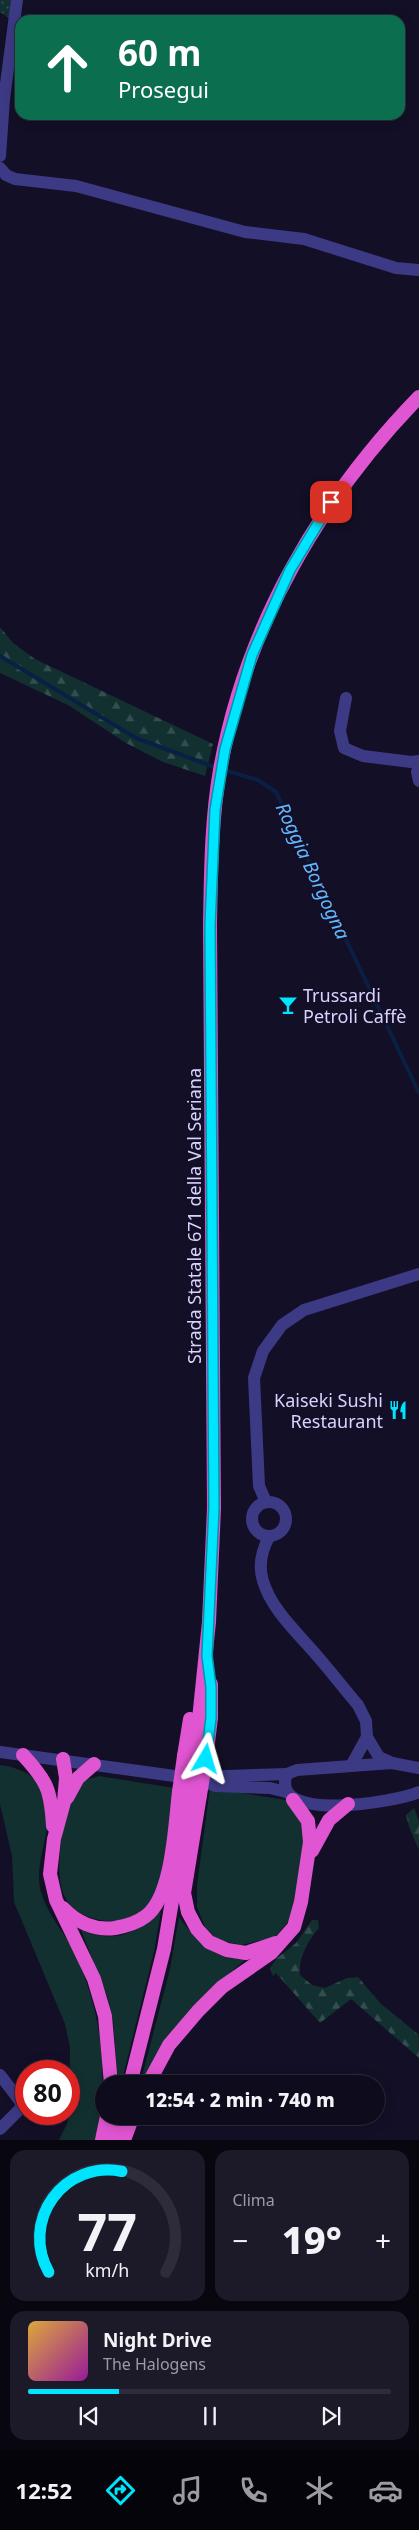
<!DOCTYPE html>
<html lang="it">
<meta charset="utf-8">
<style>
:root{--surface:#0e0b1c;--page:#1c1929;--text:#f1f3f6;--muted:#9b9ba3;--line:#2e2b3b;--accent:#00e5ff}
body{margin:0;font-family:"Noto Sans",sans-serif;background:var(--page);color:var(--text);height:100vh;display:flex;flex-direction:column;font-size:19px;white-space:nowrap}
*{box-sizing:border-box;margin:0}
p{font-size:16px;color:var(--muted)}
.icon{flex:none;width:28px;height:28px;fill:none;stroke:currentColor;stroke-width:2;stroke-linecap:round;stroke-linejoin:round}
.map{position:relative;height:2140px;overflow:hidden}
.panel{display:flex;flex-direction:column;gap:10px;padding:10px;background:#08060f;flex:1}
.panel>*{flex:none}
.top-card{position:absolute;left:15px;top:15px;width:390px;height:105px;border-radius:15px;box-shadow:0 2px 12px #0003,0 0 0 1px var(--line);background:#0b6e4f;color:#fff;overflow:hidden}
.speed{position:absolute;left:15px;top:2060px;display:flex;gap:10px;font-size:25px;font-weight:700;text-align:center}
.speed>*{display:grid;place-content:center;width:65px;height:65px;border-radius:50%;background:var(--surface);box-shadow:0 2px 12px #0003,0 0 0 1px var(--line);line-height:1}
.speed .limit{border:8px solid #d22;background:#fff;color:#111}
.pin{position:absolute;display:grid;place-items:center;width:42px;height:42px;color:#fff;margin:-21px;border-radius:10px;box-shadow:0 2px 8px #0006}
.me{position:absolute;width:55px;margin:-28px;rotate:7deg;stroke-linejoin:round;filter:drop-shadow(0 0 4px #0008)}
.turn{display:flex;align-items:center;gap:18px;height:105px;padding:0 20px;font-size:22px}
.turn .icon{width:65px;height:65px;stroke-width:2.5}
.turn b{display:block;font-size:35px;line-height:42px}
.big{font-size:38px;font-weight:800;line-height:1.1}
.panel .card{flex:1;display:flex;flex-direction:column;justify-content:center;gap:8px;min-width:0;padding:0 18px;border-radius:15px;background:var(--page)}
.panel .dial{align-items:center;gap:0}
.dial svg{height:130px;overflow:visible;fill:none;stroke:var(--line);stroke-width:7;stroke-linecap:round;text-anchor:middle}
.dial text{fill:var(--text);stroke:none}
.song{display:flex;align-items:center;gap:15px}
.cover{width:60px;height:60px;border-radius:8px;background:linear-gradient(135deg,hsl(40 70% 55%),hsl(300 70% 35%))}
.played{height:5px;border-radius:2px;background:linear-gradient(90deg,var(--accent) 25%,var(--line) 25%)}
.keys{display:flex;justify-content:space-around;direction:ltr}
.heat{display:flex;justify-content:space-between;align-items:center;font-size:28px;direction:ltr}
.panel .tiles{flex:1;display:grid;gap:10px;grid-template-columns:1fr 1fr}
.card:last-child{grid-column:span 2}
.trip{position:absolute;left:95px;top:2075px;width:290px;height:50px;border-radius:25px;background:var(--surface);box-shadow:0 2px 12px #0003,0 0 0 1px var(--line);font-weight:800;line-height:50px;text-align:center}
.tab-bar{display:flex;height:80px;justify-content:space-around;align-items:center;background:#06040b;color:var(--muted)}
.tab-bar .icon{width:35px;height:35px}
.tab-bar .on{color:var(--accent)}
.tab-bar b{font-size:22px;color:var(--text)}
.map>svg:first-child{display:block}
.green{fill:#12302f}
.forest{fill:url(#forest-firs)}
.garden{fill:url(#garden-dots)}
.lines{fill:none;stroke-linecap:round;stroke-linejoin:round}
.stream{stroke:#0a1f44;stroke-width:4}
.minor{stroke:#3d3a85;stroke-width:12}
.tertiary{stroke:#3d3a85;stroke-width:12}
.trunk{stroke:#e055d1;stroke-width:14}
.trunk-bridge{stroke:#e055d1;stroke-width:14}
.route-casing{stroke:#0095a6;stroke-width:12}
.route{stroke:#00e5ff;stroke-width:9}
.labels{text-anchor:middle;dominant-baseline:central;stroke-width:5;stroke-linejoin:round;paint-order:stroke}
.poi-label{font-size:18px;fill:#d9d4ff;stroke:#130f26;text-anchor:start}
.street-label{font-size:18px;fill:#d9d4ff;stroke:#130f26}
.water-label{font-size:19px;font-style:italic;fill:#62b6ff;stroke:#130f26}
</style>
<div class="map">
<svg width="419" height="2140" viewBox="0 0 419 2140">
<defs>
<pattern id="forest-firs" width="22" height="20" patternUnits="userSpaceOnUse" patternTransform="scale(1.25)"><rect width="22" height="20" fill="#12302f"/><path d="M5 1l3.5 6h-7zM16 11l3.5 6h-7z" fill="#344d4e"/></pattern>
<pattern id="garden-dots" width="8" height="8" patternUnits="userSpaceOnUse" patternTransform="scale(1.25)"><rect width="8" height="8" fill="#12302f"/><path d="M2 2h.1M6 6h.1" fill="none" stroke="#344d4e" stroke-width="1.8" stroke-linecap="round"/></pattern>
</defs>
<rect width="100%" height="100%" fill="#130f26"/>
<g class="green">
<path d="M0,1765C26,1769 42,1778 45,1806C46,1813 48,1821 47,1828C44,1849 35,1871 41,1892C47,1914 64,1932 74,1952C102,2011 110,2076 95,2140H59L67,2124L69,2114L70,2047L65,2024L14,1902L12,1856L0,1804Z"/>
<path d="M99,1776L174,1788C170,1816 167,1885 149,1906C139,1917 122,1923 107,1921C59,1915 56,1884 61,1843C63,1831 63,1817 67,1805C70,1797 78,1788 84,1780Z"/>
<polygon points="210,1788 286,1800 297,1810 304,1824 305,1847 295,1904 288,1922 275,1937 241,1945 218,1940 205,1927 197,1907 197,1885"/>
<path d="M161,1911L154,1952L121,2084H118L113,2019L107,1996L81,1930C115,1944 135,1934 161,1911Z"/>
<path d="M179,1917C198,1943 213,1958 246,1959C203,1994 169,2036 140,2084L170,1969Z"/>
</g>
<g class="forest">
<polygon points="0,627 13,643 35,659 213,744 205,776 163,762 126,743 68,705 0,673"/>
<polygon points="414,1808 419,1821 419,1850 409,1827 406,1815"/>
<path d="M312,1920H318L319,1928C308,1941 298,1958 300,1975L312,1985L325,1988L347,1978L358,1977L380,2003L419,2035V2058L351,1999L320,2023L276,1973L273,1976L270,1968L276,1959L296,1943Z"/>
</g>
<polygon class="garden" points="0,0 11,0 9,18 0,12"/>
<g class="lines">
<g class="stream">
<polyline points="0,656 136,738 217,768"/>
<polyline points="224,770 258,780 276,792 419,1093"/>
</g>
<g class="minor">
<polyline points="0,156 4,99 17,0"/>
<polyline points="0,168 6,175 15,179 76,186 245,232 304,239 396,268 419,270"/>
<polyline points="346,698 340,731 344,748 363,756 411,762 419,761"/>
<polyline points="419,764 417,772 419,781"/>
<circle cx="269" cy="1519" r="17"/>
<polyline points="266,1502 259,1486 254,1378 263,1351 282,1325 304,1310 419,1274"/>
<path d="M269,1537C262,1550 258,1565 263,1581C272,1611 299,1634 319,1658C332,1673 345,1690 358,1705L366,1721L367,1737"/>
<polyline points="351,1766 367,1737 379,1757 392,1763"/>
<polyline points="0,2075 20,2101 22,2107 0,2129"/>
</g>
<g class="tertiary">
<polyline points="0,1752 189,1778 216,1786 270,1788 286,1792"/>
<path d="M419,1768L392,1763L297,1770L287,1774C268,1824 397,1802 419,1792"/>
<polyline points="199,1777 287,1774"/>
</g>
<g class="trunk">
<path d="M23,1755C47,1781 51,1790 53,1826"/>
<polyline points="184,1756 190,1719"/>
<path d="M195,1758L209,1622L214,1508L210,925C211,873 211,822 220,770C245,628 319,500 419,397"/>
<polyline points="63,1759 66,1778 64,1802 54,1839 50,1874 56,1900 94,1979 105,2016 111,2084"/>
<polyline points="206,1759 211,1718 211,1684"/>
<polyline points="200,1795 184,1893 188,1912 197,1929 209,1942 227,1950 246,1953 276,1943"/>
<polyline points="67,1798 78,1778 94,1764"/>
<polyline points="312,1851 329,1820 348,1804"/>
<path d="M63,1908C76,1922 95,1931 115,1928C126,1926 137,1923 146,1916C173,1896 175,1823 179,1792"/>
<polyline points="130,2084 164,1949 190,1793"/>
<polyline points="148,2084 169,2045 198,2011 222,1987 271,1953 294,1927 301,1902 310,1842 308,1821 293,1800"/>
<polyline points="102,2140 107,2116"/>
<polyline points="113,2140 121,2116"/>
<polyline points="124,2140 133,2116"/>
</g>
<g class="trunk-bridge">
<polyline points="179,1792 184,1756"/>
<polyline points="190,1793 195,1758"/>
<polyline points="200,1795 206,1759"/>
</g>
</g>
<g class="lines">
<g class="route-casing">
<polyline id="route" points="206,1759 211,1718 211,1687 207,1656 214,1508 210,925 215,810 225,749 252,655 290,570 331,502"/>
</g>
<use href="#route" class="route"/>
</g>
<defs>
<g id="bar-bare" transform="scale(1.5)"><path d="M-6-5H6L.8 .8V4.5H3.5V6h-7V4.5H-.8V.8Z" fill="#00e5ff" stroke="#130f26" stroke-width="2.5" paint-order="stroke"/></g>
<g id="restaurant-bare" transform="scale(1.5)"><path d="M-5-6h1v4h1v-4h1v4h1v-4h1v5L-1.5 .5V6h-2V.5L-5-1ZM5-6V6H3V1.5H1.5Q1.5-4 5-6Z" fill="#00e5ff" stroke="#130f26" stroke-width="2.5" paint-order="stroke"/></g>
</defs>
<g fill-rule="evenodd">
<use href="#bar-bare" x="288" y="1005"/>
<use href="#restaurant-bare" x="398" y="1410"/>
</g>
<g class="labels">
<g class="poi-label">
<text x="303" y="995">Trussardi<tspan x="303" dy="21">Petroli Caffè</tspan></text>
<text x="383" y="1400" text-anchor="end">Kaiseki Sushi<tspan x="383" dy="21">Restaurant</tspan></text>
</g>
<g class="street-label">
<text transform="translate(194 1216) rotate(-90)">Strada Statale 671 della Val Seriana</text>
</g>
<g class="water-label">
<text transform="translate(313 871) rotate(65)">Roggia Borgogna</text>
</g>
</g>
</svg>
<div class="speed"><div class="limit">80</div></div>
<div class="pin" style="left:331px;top:502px;background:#d93025"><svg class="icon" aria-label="arrive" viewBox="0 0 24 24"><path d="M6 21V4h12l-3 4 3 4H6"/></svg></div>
<svg class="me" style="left:206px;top:1759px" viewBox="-20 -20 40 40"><path d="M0-17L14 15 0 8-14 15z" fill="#00e5ff" stroke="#fff" stroke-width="4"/></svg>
<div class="trip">12:54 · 2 min · 740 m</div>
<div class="top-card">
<div class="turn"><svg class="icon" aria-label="ahead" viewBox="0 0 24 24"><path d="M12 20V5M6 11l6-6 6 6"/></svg><div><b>60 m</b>Prosegui</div></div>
</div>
</div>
<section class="panel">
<div class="tiles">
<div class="card dial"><svg viewBox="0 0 100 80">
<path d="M14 69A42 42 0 1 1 86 69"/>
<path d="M14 69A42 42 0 0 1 59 7" stroke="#00e5ff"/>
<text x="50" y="56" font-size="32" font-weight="700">77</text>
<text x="50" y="72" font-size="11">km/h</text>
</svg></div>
<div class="card"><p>Clima</p>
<div class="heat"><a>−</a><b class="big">19°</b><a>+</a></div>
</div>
<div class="card">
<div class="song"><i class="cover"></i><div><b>Night Drive</b><p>The Halogens</p></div></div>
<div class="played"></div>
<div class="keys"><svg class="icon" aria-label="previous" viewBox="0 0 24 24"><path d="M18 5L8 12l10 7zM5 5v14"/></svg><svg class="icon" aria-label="pause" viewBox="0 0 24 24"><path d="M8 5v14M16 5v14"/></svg><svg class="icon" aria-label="next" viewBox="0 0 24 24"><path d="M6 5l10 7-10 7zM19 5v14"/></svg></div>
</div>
</div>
</section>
<nav class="tab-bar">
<b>12:52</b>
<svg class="icon on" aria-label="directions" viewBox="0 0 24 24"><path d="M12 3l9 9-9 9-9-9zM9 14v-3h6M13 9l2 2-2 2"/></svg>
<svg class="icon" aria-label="music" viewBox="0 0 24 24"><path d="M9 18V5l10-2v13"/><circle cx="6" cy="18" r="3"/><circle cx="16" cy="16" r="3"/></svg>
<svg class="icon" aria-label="phone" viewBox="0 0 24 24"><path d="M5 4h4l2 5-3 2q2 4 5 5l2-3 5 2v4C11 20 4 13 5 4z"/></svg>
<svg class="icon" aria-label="climate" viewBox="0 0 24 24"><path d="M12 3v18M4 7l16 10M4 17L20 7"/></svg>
<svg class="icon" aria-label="car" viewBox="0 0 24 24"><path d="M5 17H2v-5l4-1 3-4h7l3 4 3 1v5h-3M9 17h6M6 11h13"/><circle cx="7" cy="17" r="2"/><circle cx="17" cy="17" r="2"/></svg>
</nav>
